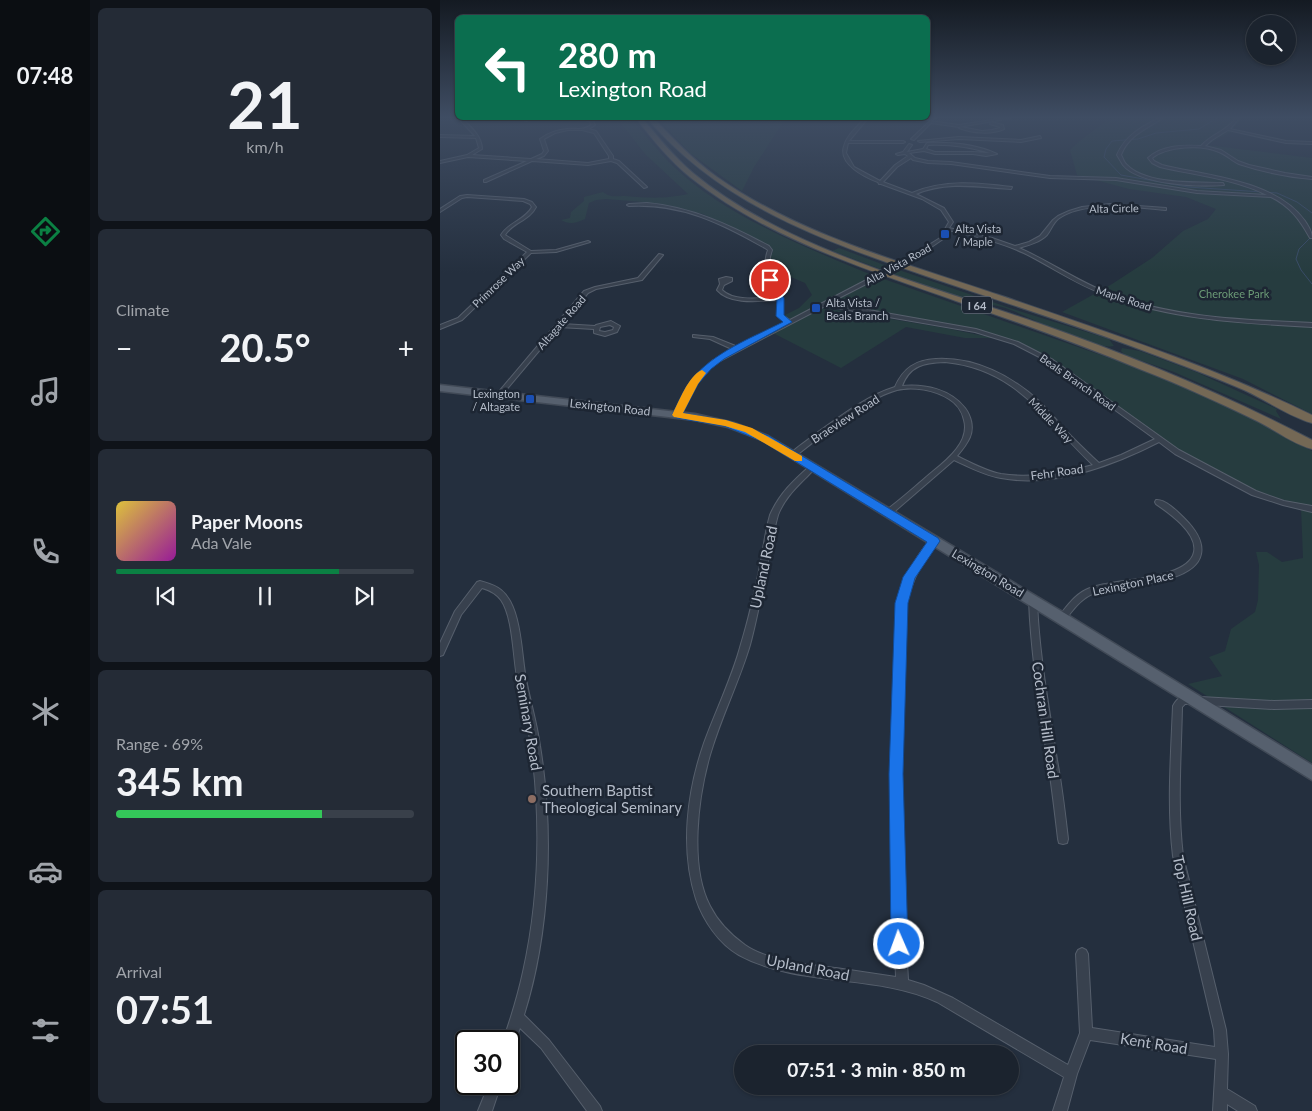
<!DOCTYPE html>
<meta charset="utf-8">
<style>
:root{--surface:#1b232e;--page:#242b36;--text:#f1f3f6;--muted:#a0a4aa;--line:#39404a;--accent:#0b8043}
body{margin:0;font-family:Lato,sans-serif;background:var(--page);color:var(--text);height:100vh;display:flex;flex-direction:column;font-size:19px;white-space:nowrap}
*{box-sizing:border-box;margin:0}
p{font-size:16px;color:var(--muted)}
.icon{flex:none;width:28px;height:28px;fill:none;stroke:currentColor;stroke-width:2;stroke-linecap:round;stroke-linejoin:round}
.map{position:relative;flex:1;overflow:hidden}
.sheet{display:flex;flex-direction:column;gap:8px;padding:8px;background:#0f1319;width:350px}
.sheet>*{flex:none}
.top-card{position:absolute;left:15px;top:15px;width:475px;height:105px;border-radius:8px;box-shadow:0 1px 4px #0004,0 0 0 1px var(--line);background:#0b6e4f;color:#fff;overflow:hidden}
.fabs{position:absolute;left:806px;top:15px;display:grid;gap:10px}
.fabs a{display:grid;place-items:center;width:50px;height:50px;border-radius:50%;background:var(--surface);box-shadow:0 1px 4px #0004,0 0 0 1px var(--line);font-size:25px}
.speed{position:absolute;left:15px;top:1030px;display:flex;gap:10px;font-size:25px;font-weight:700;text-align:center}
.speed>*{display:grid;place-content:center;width:65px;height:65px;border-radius:50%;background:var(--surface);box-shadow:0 1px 4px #0004,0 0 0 1px var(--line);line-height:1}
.speed .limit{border:2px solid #111;border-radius:8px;background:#fff;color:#111}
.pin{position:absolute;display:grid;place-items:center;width:42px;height:42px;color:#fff;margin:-21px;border:2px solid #fff;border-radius:50%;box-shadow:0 1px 5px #0007}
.me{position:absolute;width:55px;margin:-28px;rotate:358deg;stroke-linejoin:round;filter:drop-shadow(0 0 4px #0008)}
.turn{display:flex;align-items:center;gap:18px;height:105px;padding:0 20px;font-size:22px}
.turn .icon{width:65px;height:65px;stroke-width:2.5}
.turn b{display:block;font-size:35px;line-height:42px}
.big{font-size:38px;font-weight:700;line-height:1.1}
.sheet .card{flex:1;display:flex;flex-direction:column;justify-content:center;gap:8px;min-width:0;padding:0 18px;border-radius:8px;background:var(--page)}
.sheet .dial{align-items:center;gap:0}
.dial b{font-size:65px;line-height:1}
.song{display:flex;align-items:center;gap:15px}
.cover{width:60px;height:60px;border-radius:8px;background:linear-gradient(135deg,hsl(50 70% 55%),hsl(300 70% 35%))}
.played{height:5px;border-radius:2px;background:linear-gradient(90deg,var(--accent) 75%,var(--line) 75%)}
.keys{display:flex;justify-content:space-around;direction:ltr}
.heat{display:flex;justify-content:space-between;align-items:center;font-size:28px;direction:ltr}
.charge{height:8px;border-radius:4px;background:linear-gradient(90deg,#34c759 69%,var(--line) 0)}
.trip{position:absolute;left:294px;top:1045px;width:285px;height:50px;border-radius:25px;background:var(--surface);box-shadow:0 1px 4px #0004,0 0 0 1px var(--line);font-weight:700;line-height:50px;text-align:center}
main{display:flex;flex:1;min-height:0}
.menu{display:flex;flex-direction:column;width:90px;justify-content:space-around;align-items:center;background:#0b0e12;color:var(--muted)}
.menu .icon{width:35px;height:35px}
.menu .selected{color:var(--accent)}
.menu b{font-size:22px;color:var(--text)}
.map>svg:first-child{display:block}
.green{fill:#263c3f}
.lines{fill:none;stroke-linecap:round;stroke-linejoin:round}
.stream{stroke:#394c67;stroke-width:1}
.street-casing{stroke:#565f6c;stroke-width:2}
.primary-casing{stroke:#414a57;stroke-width:3}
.highway-casing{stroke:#434c59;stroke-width:2}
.street{fill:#38414e;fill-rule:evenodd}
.primary{fill:#56606e;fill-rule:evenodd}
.highway{fill:#746855;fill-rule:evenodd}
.street-bridge-casing{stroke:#565f6c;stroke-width:5.5;stroke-linecap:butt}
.street-bridge{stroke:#38414e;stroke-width:4.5}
.route{fill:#1a73e8;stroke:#114b97}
.slow{fill:#f59e0b}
.transit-dot{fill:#1a4fb4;stroke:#1d2633;stroke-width:2}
.education-dot{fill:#8d6e63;stroke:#1d2633;stroke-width:2}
.labels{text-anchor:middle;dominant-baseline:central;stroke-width:5;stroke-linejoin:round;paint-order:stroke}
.far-street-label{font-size:11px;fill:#b4bcc9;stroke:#1d2633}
.far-poi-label{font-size:11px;fill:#b4bcc9;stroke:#1d2633;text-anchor:start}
.far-park-label{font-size:11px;fill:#6b9a76;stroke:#1d2633}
.shield{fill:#1d2633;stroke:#878f9c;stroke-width:1}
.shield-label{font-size:11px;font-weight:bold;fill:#b4bcc9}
.street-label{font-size:12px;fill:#b4bcc9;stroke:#1d2633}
.near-street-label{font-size:15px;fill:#b4bcc9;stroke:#1d2633}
.near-poi-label{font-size:15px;fill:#b4bcc9;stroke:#1d2633;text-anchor:start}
</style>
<main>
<nav class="menu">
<b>07:48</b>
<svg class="icon selected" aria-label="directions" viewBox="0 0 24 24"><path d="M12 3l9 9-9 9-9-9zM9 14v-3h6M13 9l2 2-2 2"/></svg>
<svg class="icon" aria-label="music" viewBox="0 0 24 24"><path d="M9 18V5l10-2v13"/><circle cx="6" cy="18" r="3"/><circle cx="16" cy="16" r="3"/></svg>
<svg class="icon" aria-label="phone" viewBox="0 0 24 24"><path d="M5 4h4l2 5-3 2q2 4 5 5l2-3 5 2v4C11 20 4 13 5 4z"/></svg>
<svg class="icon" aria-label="climate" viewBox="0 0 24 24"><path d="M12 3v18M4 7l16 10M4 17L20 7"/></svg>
<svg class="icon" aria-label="car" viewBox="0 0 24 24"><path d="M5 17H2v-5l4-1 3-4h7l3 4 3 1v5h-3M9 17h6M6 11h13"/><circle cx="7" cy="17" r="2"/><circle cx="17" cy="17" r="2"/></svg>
<svg class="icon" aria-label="filters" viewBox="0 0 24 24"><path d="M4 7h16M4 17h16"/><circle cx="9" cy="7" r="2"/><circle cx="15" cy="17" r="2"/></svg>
</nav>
<section class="sheet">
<div class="card dial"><b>21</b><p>km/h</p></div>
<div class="card"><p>Climate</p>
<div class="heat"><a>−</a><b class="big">20.5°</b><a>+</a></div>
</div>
<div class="card">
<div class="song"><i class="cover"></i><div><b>Paper Moons</b><p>Ada Vale</p></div></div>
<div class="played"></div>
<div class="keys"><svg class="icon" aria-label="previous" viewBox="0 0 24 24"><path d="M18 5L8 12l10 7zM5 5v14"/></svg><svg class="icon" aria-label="pause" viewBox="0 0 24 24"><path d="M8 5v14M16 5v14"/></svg><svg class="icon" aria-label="next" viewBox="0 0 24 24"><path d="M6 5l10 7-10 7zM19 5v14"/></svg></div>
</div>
<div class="card"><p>Range · 69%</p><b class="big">345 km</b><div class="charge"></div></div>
<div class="card"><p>Arrival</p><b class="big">07:51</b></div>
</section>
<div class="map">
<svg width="872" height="1111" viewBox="0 0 872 1111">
<rect width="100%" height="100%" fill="#242f3e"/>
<g class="green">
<path d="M177,118H191C205,134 218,152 234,167C287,217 365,247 432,275V277L351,319L343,316L359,308L372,295L365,283L346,275L347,268L340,269L333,264L336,260L330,258L333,252L331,247L263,214L203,202L166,199L156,200L149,203L145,219C137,223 129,225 121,220L130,218L131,212L144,201V197L163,192C171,198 176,196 185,196C210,198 224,199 248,194L205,154Z"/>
<polygon points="217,118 346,118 314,167 302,191 250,153"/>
<path d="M802,118L789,133L767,145L872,158V414L803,379L622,312L672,284L712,258L743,231L768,219L776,209L746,197L689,189L637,175L630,150C643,137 657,128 671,118Z"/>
<polygon points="399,248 447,266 448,267 443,270 392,251"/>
<path d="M459,270L570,308L669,339L674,346C653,351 586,314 562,307C555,305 547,305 540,303C510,296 481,284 452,274Z"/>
<polygon points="441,278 695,367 788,406 872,451 872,763 748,684 782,676 769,657 785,651 791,629 815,612 818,600 819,565 816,552 827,552 842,562 863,558 861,508 864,507 815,490 755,460 725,442 604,355 570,339 511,325 399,304 398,301 400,297"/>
<polygon points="384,308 505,328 554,338 525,338 466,327 401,368 333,333"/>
<polygon points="682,348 700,351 756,372 837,409 836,411 841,419 734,372 685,355 681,351"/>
</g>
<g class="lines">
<g class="stream">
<polyline points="777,118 759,129 716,133 698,139 672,141 666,149 664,157 681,175 748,187 837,193 857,202 872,213"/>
<polyline points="872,236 859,249 856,259 861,270 872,284"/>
</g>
<g class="street-casing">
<g id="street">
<path d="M18,118H21C30,126 42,136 42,149L32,155L91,159L102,154L104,151L100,139C108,133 117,130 127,129C137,128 143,131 151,125L150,121L146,120V118L152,119L155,125L149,129L156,131L173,156V159L179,161L207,187L204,188L177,163L171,161L148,165L92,161L46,182H44V180L87,161L28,157L0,163V161L27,155L39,148L36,138L0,137V135L35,136ZM128,130H142L154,133L169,156V159L148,163L96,159L104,156L108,151L104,139L115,133Z"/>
<polygon points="86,118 90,118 87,121 85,121"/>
<path d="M425,118H428L409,141H463L465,142L463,143H408L406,153L414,167L440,181L455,165L468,156L465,154L458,155L456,154L463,152L469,144L472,145L467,152L483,149L487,143C510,142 536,144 557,154L546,156L533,154H495L484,151L469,153L475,158L488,161L511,162L610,176L676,178L757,191L827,195C795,179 754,175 720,167L712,163L708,158C722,145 744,145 761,146C771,134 786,132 796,118H799L790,129L846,141L872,142V144L846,143L788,130L772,140L765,146L781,150L798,161L809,165L845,173L872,177V179C848,177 823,172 799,164C792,161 787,155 779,152C762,144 727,146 712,158L714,161L722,165C767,176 836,180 865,221C868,226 872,231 872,238H870C860,220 850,206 831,197L757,193L676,180L610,178L511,164L488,163L473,160L471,158L457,167L443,182L472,193C504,179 539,183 572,187L571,189C538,187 507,181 476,194L504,208L513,222L509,228L552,238L575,246L589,242L600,236L613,220L618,216L629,211L642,207L670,204L726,208V210H725C695,207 644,200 618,219C613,223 611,230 607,235C600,242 589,245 579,248C609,261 637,281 668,293C733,318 803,320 872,323V327C802,323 732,320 666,295C637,285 612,267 584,253C560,242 534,236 508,230L503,239L471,261H467V259L500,238L509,222L501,210L482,199L441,184H439L438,182C425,177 398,164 404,146C407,135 417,127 425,118ZM488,145C509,144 530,147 550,153L533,152H495L486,149Z"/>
<polygon points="459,118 482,119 496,118 482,121"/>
<polygon points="565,118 571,118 519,127 491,123 474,140 471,139 490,121 519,125"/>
<path d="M719,118H723C706,129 689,135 681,155C683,158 684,163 687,165C706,185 757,182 783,183L784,185C760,187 699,185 683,165C681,162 679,158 677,155C685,136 701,127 719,118Z"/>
<path d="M551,122L563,125L564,129C551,135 532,133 519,128L521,127L542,131L552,130L560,128V127L550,124Z"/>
<polygon points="600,136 601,138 581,142 519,139 480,142 478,141 519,137 581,140"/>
<path d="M27,195L84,199L92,202L96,207C89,221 73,222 65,235L91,251L116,250L148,241L150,242L116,252L91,253L22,320L0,329V325L18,318L87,252L64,239L61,235C69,222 85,220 92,207L90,204L83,201L27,197L22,198L0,212V209L20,196Z"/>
<path d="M207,203C251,207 290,225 329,246L332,250L330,257V268L342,298V315L350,320L434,276H438V278L389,303L536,329L578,342L613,360L739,450L816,491L844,501L872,506V512L843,505L812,495L735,454L719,442C674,465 613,488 561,478C544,475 529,467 514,460L455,511L451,515H445L444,513L445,511C459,501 471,490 484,479C500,465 531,445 524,420C522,411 516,403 509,399C495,390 473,386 457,390C424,399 382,436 354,457H352L349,455C357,447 368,440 377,433C401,416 426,396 455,387C463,368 476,360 496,359C535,357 572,376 600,402C611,413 620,425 631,436C640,445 649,454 659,463L681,455L715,439L609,362L574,344L535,332L385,306L276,363L260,378L239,416H235L234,415L256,376L272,361L294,350L270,339L253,337V335L273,337L298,347L346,322L337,316L338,300C319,301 290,305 277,290L280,284L279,279L286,277L292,278V281L284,285L282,290C294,302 321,298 337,297C330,280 321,269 328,250L325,248C281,223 241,203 189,206L187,205L189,204ZM505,362C577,369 604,419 653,465C623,473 591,479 561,474C546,471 531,463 517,456C522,450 527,444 530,437C534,427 531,416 525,408C510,389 485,384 462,386C470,365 484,363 505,362Z"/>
<path d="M219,254L223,255L202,280L156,289L148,293L122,324L155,326L156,325L171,321L180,326L177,332L165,336L154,333V329L119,327L61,396H57V394L144,291L155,287L198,278ZM170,325L174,327L173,330L165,332L159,331L160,327Z"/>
<path d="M371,465H375L376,467C362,483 346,494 338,515C334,529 332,542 329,556C323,586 318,615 310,645C299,682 281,717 270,755C258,797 249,866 270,906C278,922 291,935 305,945C328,961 369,965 396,968C416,971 436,974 456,977L451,851L456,618C460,588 471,562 491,539H497L498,541L497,543C478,565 468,589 464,618L461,851L468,980L484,985L513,998L628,1065L640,1033L636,954L638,950L642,948L646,950L648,954L652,1028L775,1047L774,1030L733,856C727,806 731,756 733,706C735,702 738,698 743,696L834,701L872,700V708L834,709L749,704H745L742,707C741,757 737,807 743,856L786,1030L788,1054L787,1089L815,1106L817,1111H798L787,1104V1111H773L776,1059L650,1040L637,1074L627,1111H613L624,1077L497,1002C435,973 360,988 299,955C279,944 263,920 256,899C240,849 247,792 264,743C276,710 292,678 301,644C310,615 316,586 322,556C324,542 326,529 330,515C339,494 354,480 371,465Z"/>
<path d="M716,500C725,499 737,511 744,518C753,527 764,540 761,554C755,585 681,585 655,593C642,597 633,610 625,620L622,621L619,620L618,618L619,616C628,605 636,593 650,588C673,578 748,581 754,552C758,533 729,513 716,504L715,502Z"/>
<path d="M40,581C47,583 55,585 61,590C82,607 81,654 86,679C90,701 97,723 100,746C114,832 110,932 84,1015L109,1040L160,1106L162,1111H147L101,1048L80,1028L73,1047L69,1049V1041H63C71,1018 78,995 83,972C99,900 101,825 92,752C89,727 81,702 77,677C73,656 73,617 61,600C56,593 49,590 42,588L21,615L3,655L0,656V643L15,611L37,582Z"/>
<path d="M593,598L596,599L597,601C599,655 609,707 617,760C622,786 625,813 628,839L627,843L623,844L619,843L618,839C615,813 612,788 608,762C600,708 591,655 589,601L590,599Z"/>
<polygon points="49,1084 61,1084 52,1111 38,1111"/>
</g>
</g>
<g class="primary-casing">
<polygon id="primary" points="0,385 255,414 294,423 328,436 626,614 872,765 872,780 322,440 288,427 255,420 0,391"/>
</g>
<g class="highway-casing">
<g id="highway">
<path d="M196,118H202C218,137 234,157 253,173C346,250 486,284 598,323C692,356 784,394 872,440V449C853,444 835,430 817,421C780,403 741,385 702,370C641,345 578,322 516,301C424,268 328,239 250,177C230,161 212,139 196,118Z"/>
<path d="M207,118H213C233,138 253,160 277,177C361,236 465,263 562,296C667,332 771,366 872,415V423C848,416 826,400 804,390C767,374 728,360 691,346C623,321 554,299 486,276C382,240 281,205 207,118Z"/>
</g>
</g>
<use href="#street" class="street"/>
<use href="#primary" class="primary"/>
<use href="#highway" class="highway"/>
<g class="street-bridge-casing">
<g id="street-bridge">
<polyline points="453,268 469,260"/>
<polyline points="436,277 449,270"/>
</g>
</g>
<use href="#street-bridge" class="street-bridge"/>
</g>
<linearGradient id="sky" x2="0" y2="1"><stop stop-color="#141a22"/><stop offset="0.43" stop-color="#3f4d63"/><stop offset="1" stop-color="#3f4d63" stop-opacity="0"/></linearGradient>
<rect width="872" height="273" fill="url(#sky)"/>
<path class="route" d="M328,278H333L344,298V315L352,322L284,359L271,369L258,384L243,413L289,421L329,436L498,538L500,541L475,578L468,603L463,774L468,944L465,951L459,953L453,951L451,944L449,774L455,603L463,577L487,542L322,441L284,426L237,418L232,415C238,404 243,390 251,380C274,352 311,338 343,322L336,316L337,298L327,280Z"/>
<path class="slow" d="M262,370L266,373L258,384L243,413L286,420L312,428L362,456V461H355L305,432L285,426L234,417L232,415C239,402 248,376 262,370Z"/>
<g class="transit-dot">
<rect x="500" y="229" width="10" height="10" rx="2.5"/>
<rect x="371" y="303" width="10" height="10" rx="2.5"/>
<rect x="85" y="394" width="10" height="10" rx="2.5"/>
</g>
<circle class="education-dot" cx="92" cy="799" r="5"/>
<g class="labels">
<g class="far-street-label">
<text transform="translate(674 208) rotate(-1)">Alta Circle</text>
<text transform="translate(458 264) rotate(-29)">Alta Vista Road</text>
<text transform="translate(58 282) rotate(-44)">Primrose Way</text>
<text transform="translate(684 298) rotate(18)">Maple Road</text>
<text transform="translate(121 322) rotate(-49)">Altagate Road</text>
<text transform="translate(638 382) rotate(35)">Beals Branch Road</text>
<text transform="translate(611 420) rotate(46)">Middle Way</text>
</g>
<g class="far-poi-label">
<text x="515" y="228">Alta Vista<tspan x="515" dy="13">/ Maple</tspan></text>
<text x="386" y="302">Alta Vista /<tspan x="386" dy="13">Beals Branch</tspan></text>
<text x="80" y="393" text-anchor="end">Lexington<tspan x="80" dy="13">/ Altagate</tspan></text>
</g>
<g class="far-park-label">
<text x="794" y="293">Cherokee Park</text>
</g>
<rect class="shield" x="522" y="296.5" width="30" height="17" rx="4"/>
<g class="shield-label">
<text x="537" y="305">I 64</text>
</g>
<g class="street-label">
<text transform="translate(170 407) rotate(6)">Lexington Road</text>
<text transform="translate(405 419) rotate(-33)">Braeview Road</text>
<text transform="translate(617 472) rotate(-8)">Fehr Road</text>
<text transform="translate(548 573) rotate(31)">Lexington Road</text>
<text transform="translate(693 583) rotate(-12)">Lexington Place</text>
</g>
<g class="near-street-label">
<text transform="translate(323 567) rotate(-78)">Upland Road</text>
<text transform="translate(606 720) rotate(82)">Cochran Hill Road</text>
<text transform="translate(89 722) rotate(80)">Seminary Road</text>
<text transform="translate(748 898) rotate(77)">Top Hill Road</text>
<text transform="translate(368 967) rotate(11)">Upland Road</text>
<text transform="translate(714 1043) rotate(9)">Kent Road</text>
</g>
<g class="near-poi-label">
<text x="102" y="790">Southern Baptist<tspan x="102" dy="17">Theological Seminary</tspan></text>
</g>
</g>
</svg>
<div class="fabs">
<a><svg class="icon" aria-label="search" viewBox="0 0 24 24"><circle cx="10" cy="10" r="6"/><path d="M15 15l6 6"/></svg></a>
</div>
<div class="speed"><div class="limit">30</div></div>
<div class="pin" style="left:330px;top:280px;background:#d93025"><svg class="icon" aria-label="arrive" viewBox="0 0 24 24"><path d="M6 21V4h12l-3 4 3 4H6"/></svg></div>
<svg class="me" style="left:459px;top:944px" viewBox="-20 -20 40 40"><circle r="17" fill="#1a73e8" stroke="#fff" stroke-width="3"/><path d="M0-11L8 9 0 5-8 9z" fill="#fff"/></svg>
<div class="trip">07:51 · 3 min · 850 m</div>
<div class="top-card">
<div class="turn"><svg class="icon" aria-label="left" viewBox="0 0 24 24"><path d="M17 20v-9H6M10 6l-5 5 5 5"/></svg><div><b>280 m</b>Lexington Road</div></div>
</div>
</div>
</main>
